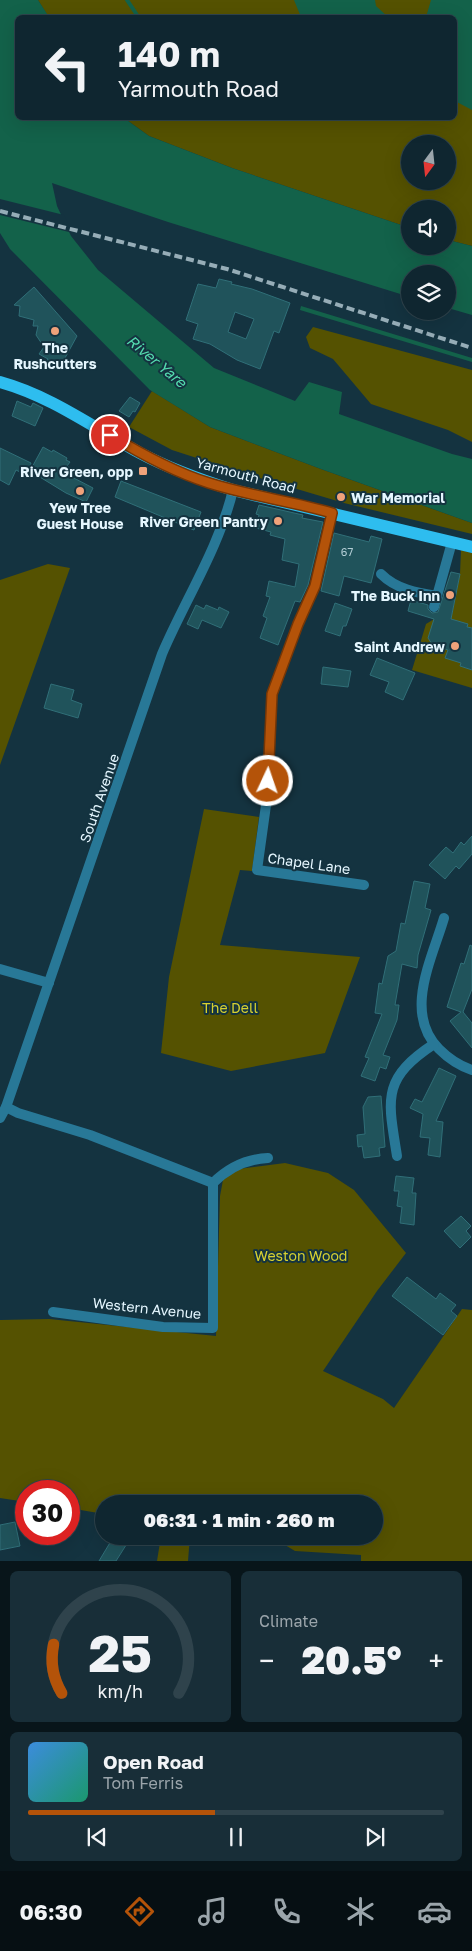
<!DOCTYPE html>
<meta charset="utf-8">
<style>
:root{--surface:#0f2630;--page:#182e38;--text:#f1f3f6;--muted:#9ba5ab;--line:#2f434c;--accent:#b45309}
body{margin:0;font-family:"Golos Text",sans-serif;background:var(--page);color:var(--text);height:100vh;display:flex;flex-direction:column;font-size:19px;white-space:nowrap}
*{box-sizing:border-box;margin:0}
p{font-size:16px;color:var(--muted)}
.icon{flex:none;width:28px;height:28px;fill:none;stroke:currentColor;stroke-width:2;stroke-linecap:round;stroke-linejoin:round}
.map{position:relative;height:1561px;overflow:hidden}
.side{display:flex;flex-direction:column;gap:10px;padding:10px;background:#08151a;flex:1}
.side>*{flex:none}
.hud{position:absolute;left:15px;top:15px;width:442px;height:105px;border-radius:8px;box-shadow:0 5px 20px #0002,0 0 0 1px var(--line);background:#0f2630;color:var(--text);overflow:hidden}
.needle{width:32px;rotate:195deg}
.controls{position:absolute;left:401px;top:135px;display:grid;gap:10px}
.controls a{display:grid;place-items:center;width:55px;height:55px;border-radius:50%;background:var(--surface);box-shadow:0 5px 20px #0002,0 0 0 1px var(--line);font-size:25px}
.speed{position:absolute;left:15px;top:1480px;display:flex;gap:10px;font-size:25px;font-weight:700;text-align:center}
.speed>*{display:grid;place-content:center;width:65px;height:65px;border-radius:50%;background:var(--surface);box-shadow:0 5px 20px #0002,0 0 0 1px var(--line);line-height:1}
.speed .limit{border:8px solid #d22;background:#fff;color:#111}
.pin{position:absolute;display:grid;place-items:center;width:42px;height:42px;color:#fff;margin:-21px;border:2px solid #fff;border-radius:50%;box-shadow:0 1px 5px #0007}
.me{position:absolute;width:55px;margin:-28px;rotate:3deg;stroke-linejoin:round;filter:drop-shadow(0 0 4px #0008)}
.turn{display:flex;align-items:center;gap:18px;height:105px;padding:0 20px;font-size:22px}
.turn .icon{width:65px;height:65px;stroke-width:2.5}
.turn b{display:block;font-size:35px;line-height:42px}
.big{font-size:38px;font-weight:800;line-height:1.1}
.side .widget{flex:1;display:flex;flex-direction:column;justify-content:center;gap:8px;min-width:0;padding:0 18px;border-radius:8px;background:var(--page)}
.side .dial{align-items:center;gap:0}
.dial svg{height:130px;overflow:visible;fill:none;stroke:var(--line);stroke-width:7;stroke-linecap:round;text-anchor:middle}
.dial text{fill:var(--text);stroke:none}
.song{display:flex;align-items:center;gap:15px}
.cover{width:60px;height:60px;border-radius:8px;background:linear-gradient(135deg,hsl(210 70% 55%),hsl(160 70% 35%))}
.played{height:5px;border-radius:2px;background:linear-gradient(90deg,var(--accent) 45%,var(--line) 45%)}
.keys{display:flex;justify-content:space-around;direction:ltr}
.heat{display:flex;justify-content:space-between;align-items:center;font-size:28px;direction:ltr}
.side .tiles{flex:1;display:grid;gap:10px;grid-template-columns:1fr 1fr}
.widget:last-child{grid-column:span 2}
.trip{position:absolute;left:95px;top:1495px;width:288px;height:50px;border-radius:25px;background:var(--surface);box-shadow:0 5px 20px #0002,0 0 0 1px var(--line);font-weight:800;line-height:50px;text-align:center}
.tabs{display:flex;height:80px;justify-content:space-around;align-items:center;background:#060f13;color:var(--muted)}
.tabs .icon{width:35px;height:35px}
.tabs .selected{color:var(--accent)}
.tabs b{font-size:22px;color:var(--text)}
.map>svg:first-child{display:block}
.green{fill:#555201;fill-rule:evenodd}
.water{fill:#13624a}
.pier{fill:#143340}
.lines{fill:none;stroke-linecap:round;stroke-linejoin:round}
.stream{stroke:#13624a;stroke-width:4}
.building{fill:#20535b;stroke:#306f78;fill-rule:evenodd}
.street{stroke:#287897;stroke-width:10}
.primary{stroke:#2ebdef;stroke-width:12}
.rail{stroke:#96adb7;stroke-width:4;stroke-dasharray:8 4;stroke-linecap:butt}
.route-casing{stroke:#753606;stroke-width:12}
.route{stroke:#b45309;stroke-width:9}
.poi-dot{fill:#f0a27a;stroke:#143340;stroke-width:2}
.labels{text-anchor:middle;dominant-baseline:central;stroke-width:4;stroke-linejoin:round;paint-order:stroke}
.number-label{font-size:11px;fill:#b4ced6}
.poi-label{font-size:14px;font-weight:bold;fill:#e5f7ff;stroke:#143340;text-anchor:end}
.street-label{font-size:14px;fill:#e5f7ff;stroke:#143340}
.park-label{font-size:14px;fill:#d7d130;stroke:#143340}
.water-label{font-size:15px;font-style:italic;fill:#54daae;stroke:#143340}
</style>
<div class="map">
<svg width="472" height="1561" viewBox="0 0 472 1561">
<rect width="100%" height="100%" fill="#143340"/>
<g class="green">
<path d="M38,0H472V246L448,240V209H410V228L232,168L149,136L124,118H455V18H49ZM410,144H448V181H410Z"/>
<polygon points="313,327 472,370 472,442 448,430 371,404 333,359 310,348 306,337"/>
<polygon points="152,391 210,427 321,469 472,523 472,534 344,503 246,474 172,450 129,427"/>
<polygon points="461,550 472,553 472,688 412,670 426,624 439,616 451,618 460,574"/>
<polygon points="48,564 70,568 0,765 0,580"/>
<polygon points="204,809 259,817 252,871 240,870 220,945 360,957 325,1053 231,1071 161,1053 169,977"/>
<polygon points="285,1163 328,1173 354,1190 406,1253 377,1291 323,1371 383,1399 394,1408 462,1309 472,1310 472,1561 361,1561 361,1555 295,1551 285,1545 199,1536 374,1536 374,1504 104,1504 104,1514 69,1508 69,1491 26,1491 26,1502 0,1498 0,1320 49,1319 216,1336 220,1196 223,1180 238,1169"/>
<polygon points="161,1536 190,1536 188,1561 157,1561"/>
</g>
<g class="water">
<polygon points="0,0 38,0 49,17 18,18 18,118 124,118 149,136 232,168 410,228 410,246 448,246 448,240 472,246 472,315 448,308 448,274 410,274 410,297 168,222 52,183 57,206 71,236 98,270 214,368 295,401 309,382 342,392 339,414 452,454 472,459 472,523 321,469 210,427 150,390 10,249 0,233"/>
<polygon points="294,0 375,0 376,6 388,17 301,17"/>
<polygon points="431,0 472,0 472,110 455,101 455,18 426,17"/>
<polygon points="301,306 472,358 472,362 300,310"/>
</g>
<polygon class="pier" points="0,199 64,215 73,233 0,215"/>
<g class="lines">
<polyline class="stream" points="127,0 139,18"/>
</g>
<g class="building">
<path d="M219,279L232,282L231,284L252,289L290,303L279,333L274,331L260,369L237,360L210,344L193,339L198,324L186,320L198,284L216,288ZM235,312L254,319L246,339L228,332Z"/>
<polygon points="34,287 77,336 59,369 46,362 48,359 39,354 44,347 36,335 38,326 33,326 34,320 19,316 20,306 14,305"/>
<polygon points="130,397 140,403 135,412 133,411 129,417 119,411"/>
<polygon points="17,401 31,407 33,403 43,408 35,426 12,416"/>
<polygon points="43,447 52,452 53,450 67,458 66,460 70,462 67,466 73,470 70,476 93,488 86,502 66,493 30,471"/>
<polygon points="0,448 31,463 26,475 16,470 9,485 0,480"/>
<polygon points="121,481 201,512 194,530 115,497"/>
<polygon points="259,505 303,515 302,518 323,522 308,585 300,602 295,601 278,645 260,638 267,618 263,616 270,597 266,596 269,581 295,587 299,564 282,560 285,539 270,535 271,532 256,528 259,515 256,514"/>
<polygon points="334,533 369,542 371,536 382,539 371,583 344,576 339,596 321,591"/>
<polygon points="451,572 460,574 451,619 468,624 467,627 472,628 472,670 460,666 461,663 445,658 448,650 432,644 428,638 434,619 408,611 411,600 428,605 428,609 432,613 438,612"/>
<polygon points="335,603 352,609 346,626 343,626 340,636 325,631"/>
<polygon points="196,605 204,609 206,605 218,610 219,607 229,612 221,628 202,620 198,629 187,624"/>
<polygon points="377,658 415,673 403,700 385,692 389,682 370,675"/>
<polygon points="323,667 351,671 348,687 321,684"/>
<polygon points="51,684 74,690 71,700 82,704 78,718 44,708"/>
<polygon points="472,836 472,854 459,869 456,866 445,879 429,865 446,847 453,853 461,842 464,845"/>
<polygon points="414,881 430,884 425,908 431,910 418,955 417,968 402,964 395,1005 399,1005 397,1020 383,1055 390,1057 386,1069 380,1067 375,1081 361,1076 369,1058 365,1057 382,1014 375,1013 379,983 382,984 388,956 396,951 401,923 405,924"/>
<polygon points="470,945 472,946 472,989 463,1012 472,1023 472,1048 450,1021 461,1012 447,1007 461,963 464,964"/>
<polygon points="439,1068 456,1076 436,1121 443,1122 440,1157 428,1155 430,1138 420,1137 423,1114 410,1108 415,1099 422,1102"/>
<polygon points="381,1096 385,1147 379,1148 380,1156 364,1158 362,1146 358,1147 357,1135 365,1134 363,1107 368,1097"/>
<polygon points="396,1176 414,1178 412,1193 416,1193 414,1225 400,1223 402,1207 397,1206 399,1191 394,1191"/>
<polygon points="461,1216 471,1226 466,1231 471,1237 460,1248 444,1231"/>
<polygon points="407,1277 436,1299 440,1293 456,1305 451,1311 457,1316 443,1335 392,1296"/>
<polygon points="15,1522 20,1546 0,1550 0,1525"/>
<polygon points="114,1536 119,1536 128,1542 116,1561 99,1561"/>
</g>
<g class="lines">
<g class="street">
<polyline points="332,513 315,587 298,624 272,693 267,798 257,870 364,885"/>
<path d="M381,574C396,589 417,593 437,596L452,542"/>
<polyline points="434,607 437,596"/>
<path d="M444,918C432,959 403,1013 439,1049C448,1058 460,1066 472,1070"/>
<polyline points="0,969 49,983"/>
<polyline points="6,1107 18,1113 90,1135 213,1183"/>
<path d="M0,1118L6,1107L162,654C185,600 219,548 233,490"/>
<path d="M397,1156C388,1099 381,1079 434,1044"/>
<path d="M53,1312L163,1327L213,1328V1183C228,1168 246,1159 268,1158"/>
</g>
<path class="primary" d="M0,382C51,396 94,428 140,453C170,469 201,480 233,490L472,547"/>
<polyline class="rail" points="0,211 227,269 472,348"/>
</g>
<g class="lines">
<g class="route-casing">
<path id="route" d="M110,435C141,454 174,472 209,483C250,496 292,501 332,513L315,586L298,624L272,694L268,781"/>
</g>
<use href="#route" class="route"/>
</g>
<g class="poi-dot">
<circle cx="55" cy="331" r="5"/>
<rect x="138" y="466" width="10" height="10" rx="2.5"/>
<circle cx="80" cy="491" r="5"/>
<circle cx="341" cy="497" r="5"/>
<circle cx="278" cy="521" r="5"/>
<circle cx="450" cy="595" r="5"/>
<circle cx="455" cy="646" r="5"/>
</g>
<g class="labels">
<g class="number-label">
<text x="347" y="551">67</text>
</g>
<g class="poi-label">
<text x="55" y="347" text-anchor="middle">The<tspan x="55" dy="16">Rushcutters</tspan></text>
<text x="133" y="471">River Green, opp</text>
<text x="351" y="497" text-anchor="start">War Memorial</text>
<text x="80" y="507" text-anchor="middle">Yew Tree<tspan x="80" dy="16">Guest House</tspan></text>
<text x="268" y="521">River Green Pantry</text>
<text x="440" y="595">The Buck Inn</text>
<text x="445" y="646">Saint Andrew</text>
</g>
<g class="street-label">
<text transform="translate(246 475) rotate(15)">Yarmouth Road</text>
<text transform="translate(99 798) rotate(-71)">South Avenue</text>
<text transform="translate(309 863) rotate(8)">Chapel Lane</text>
<text transform="translate(147 1308) rotate(6)">Western Avenue</text>
</g>
<g class="park-label">
<text x="230" y="1007">The Dell</text>
<text x="301" y="1255">Weston Wood</text>
</g>
<g class="water-label">
<text transform="translate(157 361) rotate(40)">River Yare</text>
</g>
</g>
</svg>
<div class="controls">
<a><svg class="needle" viewBox="-14 -14 28 28"><path d="M0-13l5 13h-10z" fill="#e53935"/><path d="M0 13l5-13h-10z" fill="#9ba5ab"/></svg></a>
<a><svg class="icon" aria-label="sound" viewBox="0 0 24 24"><path d="M4 9h4l5-4v14l-5-4H4zM17 9q2 3 0 6"/></svg></a>
<a><svg class="icon" aria-label="layers" viewBox="0 0 24 24"><path d="M12 4l9 5-9 5-9-5zM3 14l9 5 9-5"/></svg></a>
</div>
<div class="speed"><div class="limit">30</div></div>
<div class="pin" style="left:110px;top:435px;background:#d93025"><svg class="icon" aria-label="arrive" viewBox="0 0 24 24"><path d="M6 21V4h12l-3 4 3 4H6"/></svg></div>
<svg class="me" style="left:268px;top:781px" viewBox="-20 -20 40 40"><circle r="17" fill="#b45309" stroke="#fff" stroke-width="3"/><path d="M0-11L8 9 0 5-8 9z" fill="#fff"/></svg>
<div class="trip">06:31 · 1 min · 260 m</div>
<div class="hud">
<div class="turn"><svg class="icon" aria-label="left" viewBox="0 0 24 24"><path d="M17 20v-9H6M10 6l-5 5 5 5"/></svg><div><b>140 m</b>Yarmouth Road</div></div>
</div>
</div>
<section class="side">
<div class="tiles">
<div class="widget dial"><svg viewBox="0 0 100 80">
<path d="M14 69A42 42 0 1 1 86 69"/>
<path d="M14 69A42 42 0 0 1 9 39" stroke="#b45309"/>
<text x="50" y="56" font-size="32" font-weight="700">25</text>
<text x="50" y="72" font-size="11">km/h</text>
</svg></div>
<div class="widget"><p>Climate</p>
<div class="heat"><a>−</a><b class="big">20.5°</b><a>+</a></div>
</div>
<div class="widget">
<div class="song"><i class="cover"></i><div><b>Open Road</b><p>Tom Ferris</p></div></div>
<div class="played"></div>
<div class="keys"><svg class="icon" aria-label="previous" viewBox="0 0 24 24"><path d="M18 5L8 12l10 7zM5 5v14"/></svg><svg class="icon" aria-label="pause" viewBox="0 0 24 24"><path d="M8 5v14M16 5v14"/></svg><svg class="icon" aria-label="next" viewBox="0 0 24 24"><path d="M6 5l10 7-10 7zM19 5v14"/></svg></div>
</div>
</div>
</section>
<nav class="tabs">
<b>06:30</b>
<svg class="icon selected" aria-label="directions" viewBox="0 0 24 24"><path d="M12 3l9 9-9 9-9-9zM9 14v-3h6M13 9l2 2-2 2"/></svg>
<svg class="icon" aria-label="music" viewBox="0 0 24 24"><path d="M9 18V5l10-2v13"/><circle cx="6" cy="18" r="3"/><circle cx="16" cy="16" r="3"/></svg>
<svg class="icon" aria-label="phone" viewBox="0 0 24 24"><path d="M5 4h4l2 5-3 2q2 4 5 5l2-3 5 2v4C11 20 4 13 5 4z"/></svg>
<svg class="icon" aria-label="climate" viewBox="0 0 24 24"><path d="M12 3v18M4 7l16 10M4 17L20 7"/></svg>
<svg class="icon" aria-label="car" viewBox="0 0 24 24"><path d="M5 17H2v-5l4-1 3-4h7l3 4 3 1v5h-3M9 17h6M6 11h13"/><circle cx="7" cy="17" r="2"/><circle cx="17" cy="17" r="2"/></svg>
</nav>
